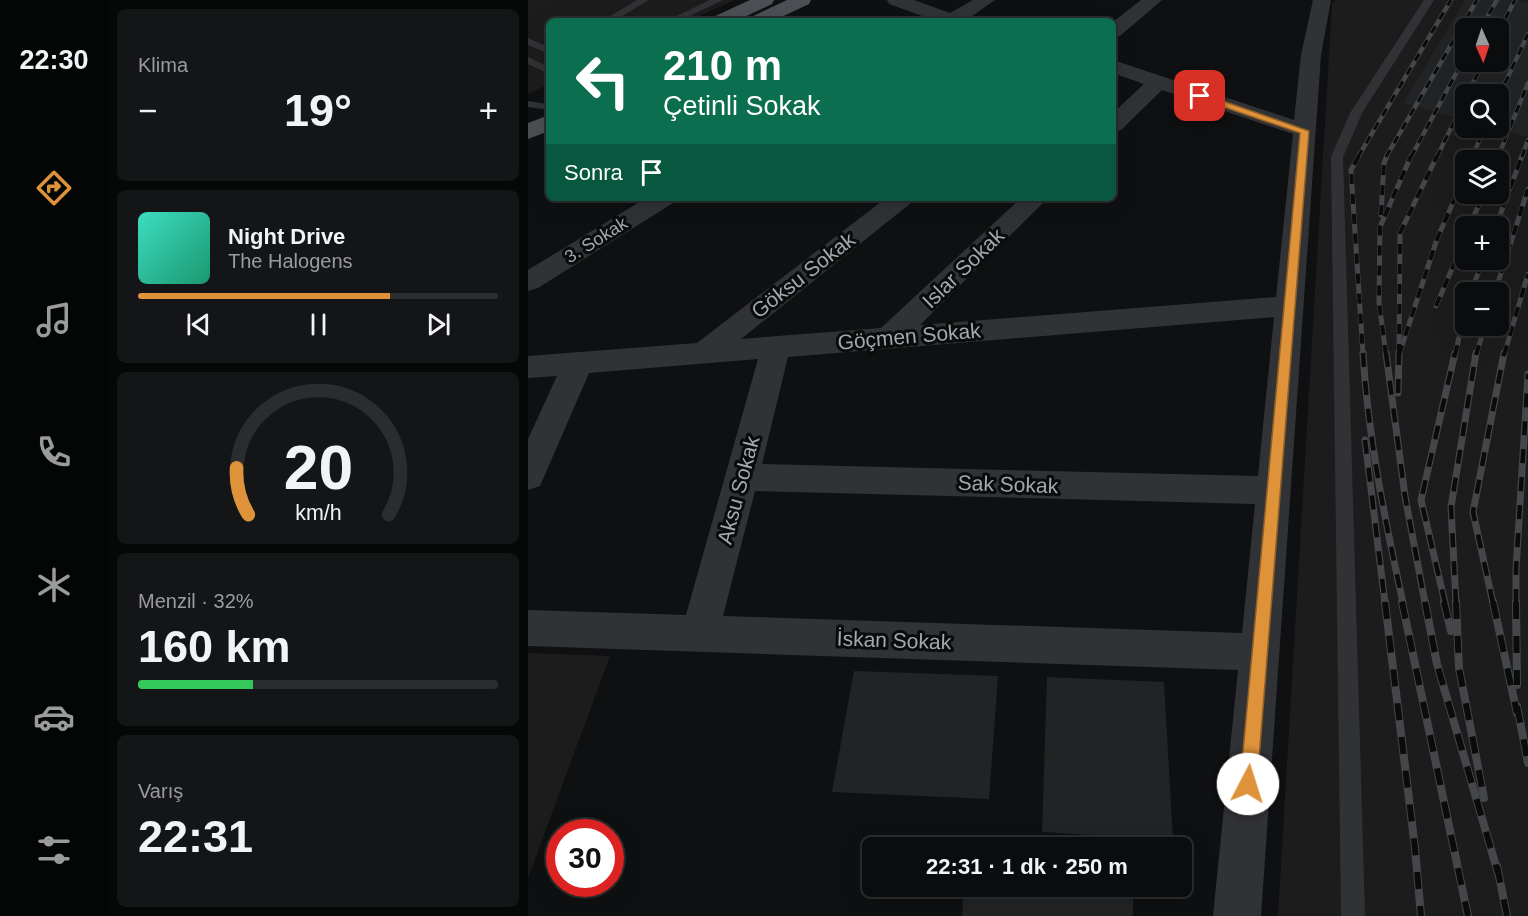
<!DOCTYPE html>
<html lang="tr">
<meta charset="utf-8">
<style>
:root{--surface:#0b0c0d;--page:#141516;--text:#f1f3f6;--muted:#9a9b9d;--line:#2b2c2e;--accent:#de923a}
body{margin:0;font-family:Arial,sans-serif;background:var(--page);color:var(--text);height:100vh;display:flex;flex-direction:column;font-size:22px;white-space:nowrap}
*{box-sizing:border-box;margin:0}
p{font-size:20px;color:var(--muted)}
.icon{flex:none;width:33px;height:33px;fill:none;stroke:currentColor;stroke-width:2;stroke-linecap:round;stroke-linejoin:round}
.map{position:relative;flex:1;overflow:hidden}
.sheet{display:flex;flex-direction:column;gap:9px;padding:9px;background:#060707;width:420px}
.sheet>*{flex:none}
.hud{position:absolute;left:18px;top:18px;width:570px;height:183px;border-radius:9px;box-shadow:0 6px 24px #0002,0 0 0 2px var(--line);background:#0b6e4f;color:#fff;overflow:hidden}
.needle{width:39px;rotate:177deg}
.controls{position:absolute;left:927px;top:18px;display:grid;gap:12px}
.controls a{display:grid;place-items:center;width:54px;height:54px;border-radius:9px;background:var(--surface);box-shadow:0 6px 24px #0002,0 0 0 2px var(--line);font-size:30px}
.speed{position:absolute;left:18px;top:819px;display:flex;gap:12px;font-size:30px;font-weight:700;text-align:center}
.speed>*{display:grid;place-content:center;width:78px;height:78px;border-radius:50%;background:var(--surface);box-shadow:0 6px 24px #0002,0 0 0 2px var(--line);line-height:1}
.speed .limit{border:9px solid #d22;background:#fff;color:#111}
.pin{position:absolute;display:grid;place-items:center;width:51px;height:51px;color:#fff;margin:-26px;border-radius:12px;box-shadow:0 3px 9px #0006}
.me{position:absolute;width:66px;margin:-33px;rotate:5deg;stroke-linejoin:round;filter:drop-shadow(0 0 4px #0008)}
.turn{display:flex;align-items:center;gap:21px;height:126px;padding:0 18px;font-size:27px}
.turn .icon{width:78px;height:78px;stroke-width:2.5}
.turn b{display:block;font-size:42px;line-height:51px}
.then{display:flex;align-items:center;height:57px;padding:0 18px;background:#0003;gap:12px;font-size:22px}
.big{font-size:45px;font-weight:800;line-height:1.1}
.sheet .widget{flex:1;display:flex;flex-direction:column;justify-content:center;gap:9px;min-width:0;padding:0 21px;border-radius:9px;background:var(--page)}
.sheet .dial{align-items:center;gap:0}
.dial svg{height:156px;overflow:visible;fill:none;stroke:var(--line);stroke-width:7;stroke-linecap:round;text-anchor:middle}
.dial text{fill:var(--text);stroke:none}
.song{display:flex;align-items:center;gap:18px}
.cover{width:72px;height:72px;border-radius:9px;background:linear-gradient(135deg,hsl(170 70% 55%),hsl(160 70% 35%))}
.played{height:6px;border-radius:3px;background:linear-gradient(90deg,var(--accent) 70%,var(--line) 70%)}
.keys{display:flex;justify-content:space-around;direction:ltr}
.heat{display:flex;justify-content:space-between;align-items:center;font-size:33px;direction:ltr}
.charge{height:9px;border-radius:4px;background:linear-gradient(90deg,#34c759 32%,var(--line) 0)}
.trip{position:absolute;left:334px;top:837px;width:330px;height:60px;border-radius:9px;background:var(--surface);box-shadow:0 6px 24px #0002,0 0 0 2px var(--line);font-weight:800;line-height:60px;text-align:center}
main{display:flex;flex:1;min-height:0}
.tabs{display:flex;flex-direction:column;width:108px;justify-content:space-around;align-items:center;background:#040505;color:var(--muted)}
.tabs .icon{width:42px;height:42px}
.tabs .selected{color:var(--accent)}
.tabs b{font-size:27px;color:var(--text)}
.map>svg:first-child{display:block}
.built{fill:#1c1c1d;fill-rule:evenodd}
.building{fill:#222324;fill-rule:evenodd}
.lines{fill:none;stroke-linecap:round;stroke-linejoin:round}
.service{fill:#313235;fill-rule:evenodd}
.minor{fill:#313235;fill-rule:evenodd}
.primary{fill:#4d4f54;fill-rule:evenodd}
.rail-far3-casing{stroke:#44464a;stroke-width:4.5}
.rail-far2-casing{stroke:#44464a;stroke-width:5}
.rail-far1-casing{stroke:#44464a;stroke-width:7}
.rail-casing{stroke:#44464a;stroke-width:8}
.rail-far3{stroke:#0a0b0b;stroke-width:3;stroke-dasharray:8;stroke-linecap:butt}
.rail-far2{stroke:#0a0b0b;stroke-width:4;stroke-dasharray:10;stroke-linecap:butt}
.rail-far1{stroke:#0a0b0b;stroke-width:4.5;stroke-dasharray:14;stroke-linecap:butt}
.rail{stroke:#0a0b0b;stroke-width:6;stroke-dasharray:17;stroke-linecap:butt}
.route{fill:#de923a;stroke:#905f26;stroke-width:1.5}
.labels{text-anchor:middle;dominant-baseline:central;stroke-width:6;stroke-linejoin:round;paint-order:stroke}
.far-street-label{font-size:18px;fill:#a2a8b0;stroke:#0a0b0b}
.street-label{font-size:21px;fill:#a2a8b0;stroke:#0a0b0b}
</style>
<main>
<nav class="tabs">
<b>22:30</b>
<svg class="icon selected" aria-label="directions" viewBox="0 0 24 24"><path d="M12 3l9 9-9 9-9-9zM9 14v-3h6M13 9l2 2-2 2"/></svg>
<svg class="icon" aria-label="music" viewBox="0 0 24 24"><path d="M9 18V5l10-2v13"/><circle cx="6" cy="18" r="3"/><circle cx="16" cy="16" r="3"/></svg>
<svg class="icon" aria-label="phone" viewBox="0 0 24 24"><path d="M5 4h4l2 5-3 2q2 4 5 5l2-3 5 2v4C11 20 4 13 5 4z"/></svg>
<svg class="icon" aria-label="climate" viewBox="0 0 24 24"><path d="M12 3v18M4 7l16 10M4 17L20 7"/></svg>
<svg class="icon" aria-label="car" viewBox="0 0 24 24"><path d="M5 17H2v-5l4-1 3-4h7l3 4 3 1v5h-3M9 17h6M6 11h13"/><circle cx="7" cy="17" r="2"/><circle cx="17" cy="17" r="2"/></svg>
<svg class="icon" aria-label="filters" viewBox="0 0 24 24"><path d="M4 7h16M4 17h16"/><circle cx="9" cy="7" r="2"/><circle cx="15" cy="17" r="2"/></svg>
</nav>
<section class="sheet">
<div class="widget"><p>Klima</p>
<div class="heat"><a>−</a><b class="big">19°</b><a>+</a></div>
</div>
<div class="widget">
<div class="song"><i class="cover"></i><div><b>Night Drive</b><p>The Halogens</p></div></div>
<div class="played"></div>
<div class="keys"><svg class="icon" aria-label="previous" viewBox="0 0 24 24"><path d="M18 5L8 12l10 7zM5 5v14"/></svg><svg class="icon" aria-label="pause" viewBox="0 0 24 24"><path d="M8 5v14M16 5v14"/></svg><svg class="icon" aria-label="next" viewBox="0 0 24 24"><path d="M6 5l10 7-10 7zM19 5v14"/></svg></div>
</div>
<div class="widget dial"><svg viewBox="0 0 100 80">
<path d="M14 69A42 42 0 1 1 86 69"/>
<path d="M14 69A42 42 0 0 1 8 45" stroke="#de923a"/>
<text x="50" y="56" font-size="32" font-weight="700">20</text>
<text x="50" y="72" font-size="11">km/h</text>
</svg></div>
<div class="widget"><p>Menzil · 32%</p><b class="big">160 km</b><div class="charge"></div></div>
<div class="widget"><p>Varış</p><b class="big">22:31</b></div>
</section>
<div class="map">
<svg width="1000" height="916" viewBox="0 0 1000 916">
<rect width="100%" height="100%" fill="#0f1011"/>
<g class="built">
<polygon points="0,0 207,0 160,21 21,21 21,84 0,94"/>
<path d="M808,0H1000V916H750L804,4ZM938,28H970V62H938ZM938,94H970V128H938ZM938,160H970V194H938ZM938,226H970V260H938ZM938,292H970V326H938Z"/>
<polygon points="0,653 82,656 0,878"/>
</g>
<g class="building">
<path d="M937,0H988L1000,3V137L966,128H970V94H938V120L875,103ZM938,28H970V62H938Z"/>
<polygon points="326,671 470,676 461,799 304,792"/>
<polygon points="519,677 636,682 645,840 514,832"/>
<polygon points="436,886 550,886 605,889 605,916 434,916"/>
</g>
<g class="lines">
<g class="service">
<polygon points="109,0 121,0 86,21 74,21"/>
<polygon points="182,0 195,0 151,21 138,21"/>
<polygon points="896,0 906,0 834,113 815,157 837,916 813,916 803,157 822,113"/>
<polygon points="0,38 21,47 21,54 0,45"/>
<polygon points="0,57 21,67 21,74 0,64"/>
<polygon points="0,101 19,104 21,106 15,109 0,107"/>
</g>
<g class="minor">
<polygon points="359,0 386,0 422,13 445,0 467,0 437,21 408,21 361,4"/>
<polygon points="613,0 634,0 592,36 585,38 585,22"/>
<path d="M785,0H803L793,55L733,916H685L710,670L0,646V610L158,615L230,359L61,373L12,486L0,490V439L29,376L0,378V356L169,343L358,198H386L383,203L213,339L353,328L493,198H520L392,325L748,297L765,134L634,90L593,130L585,132V113L616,84L585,73V60L766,120L773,55ZM746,317L730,476L234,464L260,357ZM227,491L727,504L714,633L195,616Z"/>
<polygon points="118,198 148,198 145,203 10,288 0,291 0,270"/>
</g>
<g class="primary">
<polygon points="222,0 246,0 244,4 208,21 182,21 185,17"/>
<polygon points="259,0 283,0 281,4 245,21 220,21 223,17"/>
<polygon points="21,115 21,131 0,139 0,123"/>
</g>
<g class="rail-far3-casing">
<g id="rail-far3">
<polyline points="953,28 969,0"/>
<polyline points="970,33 987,0"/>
<polyline points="939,94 956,62"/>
<polyline points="970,98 1000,34"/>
<polyline points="830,157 923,0"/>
<polyline points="858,157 949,0"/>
<polyline points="883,157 938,55"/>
<polyline points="909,157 938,97"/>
<polyline points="944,157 957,128"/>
<polyline points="970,157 1000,83"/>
<polyline points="994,157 1000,140"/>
</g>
</g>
<g class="rail-far2-casing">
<g id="rail-far2">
<polyline points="831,156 823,170 835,355"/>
<polyline points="943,160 945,156"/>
<polyline points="969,160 971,156"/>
<polyline points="853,215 856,163 859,156"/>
<polyline points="942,226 955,194"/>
<polyline points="968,226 994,156"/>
<polyline points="943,292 955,260"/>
<polyline points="967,292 1000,189"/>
<polyline points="908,306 938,236"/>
<polyline points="871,354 872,233 909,156"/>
<polyline points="858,355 851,302 852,227 883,156"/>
<polyline points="871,355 909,239 938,173"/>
<polyline points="927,355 938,307"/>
<polyline points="948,355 957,326"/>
<polyline points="976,355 1000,274"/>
</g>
</g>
<g class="rail-far1-casing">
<g id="rail-far1">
<path d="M835,353C840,438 857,520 875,603"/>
<polyline points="858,353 877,496 897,603"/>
<polyline points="870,393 871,353"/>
<polyline points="837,440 857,603"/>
<polyline points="917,603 893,500 927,353"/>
<polyline points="928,603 923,507 948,353"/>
<polyline points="965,603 945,512 976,353"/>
<polyline points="988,603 988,569 1000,374"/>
</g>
</g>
<g class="rail-casing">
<g id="rail">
<polyline points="857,602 887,848 893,916"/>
<polyline points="874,602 940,916"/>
<polyline points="897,602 909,664 970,873"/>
<polyline points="916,602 923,631"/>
<polyline points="928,602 931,668 956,798"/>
<polyline points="965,602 989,713"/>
<polyline points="988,602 989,685"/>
<polyline points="989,706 1000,763"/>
<polyline points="969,866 979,916"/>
</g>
</g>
<use href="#rail-far3" class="rail-far3"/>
<use href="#rail-far2" class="rail-far2"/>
<use href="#rail-far1" class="rail-far1"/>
<use href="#rail" class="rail"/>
</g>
<polygon class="route" points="669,94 675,94 781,131 729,784 727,790 720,793 714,790 712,784 772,133 669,98"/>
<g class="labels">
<g class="far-street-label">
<text transform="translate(68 240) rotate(-32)">3. Sokak</text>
</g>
<g class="street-label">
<text transform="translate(435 268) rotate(-44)">Islar Sokak</text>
<text transform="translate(275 275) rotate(-38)">Göksu Sokak</text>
<text transform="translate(381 336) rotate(-5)">Göçmen Sokak</text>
<text transform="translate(480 484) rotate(2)">Sak Sokak</text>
<text transform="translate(210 490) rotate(-75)">Aksu Sokak</text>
<text transform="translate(366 640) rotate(2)">İskan Sokak</text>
</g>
</g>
</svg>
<div class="controls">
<a><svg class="needle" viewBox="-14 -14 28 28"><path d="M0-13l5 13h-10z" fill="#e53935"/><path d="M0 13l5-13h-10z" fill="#9a9b9d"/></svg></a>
<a><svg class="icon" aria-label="search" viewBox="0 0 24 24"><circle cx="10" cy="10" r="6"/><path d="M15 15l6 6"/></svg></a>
<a><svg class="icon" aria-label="layers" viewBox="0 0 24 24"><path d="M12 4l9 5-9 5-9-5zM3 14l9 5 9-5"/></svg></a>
<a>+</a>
<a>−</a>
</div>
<div class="speed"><div class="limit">30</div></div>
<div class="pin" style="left:672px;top:96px;background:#d93025"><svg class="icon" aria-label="arrive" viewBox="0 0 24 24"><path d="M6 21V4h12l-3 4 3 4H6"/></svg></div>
<svg class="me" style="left:720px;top:784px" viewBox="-20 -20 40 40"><circle r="19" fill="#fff"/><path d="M0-13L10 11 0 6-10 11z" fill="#de923a"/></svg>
<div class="trip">22:31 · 1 dk · 250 m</div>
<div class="hud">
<div class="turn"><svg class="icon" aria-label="left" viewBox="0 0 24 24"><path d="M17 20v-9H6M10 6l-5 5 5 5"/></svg><div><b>210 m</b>Çetinli Sokak</div></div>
<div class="then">Sonra<svg class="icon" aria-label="arrive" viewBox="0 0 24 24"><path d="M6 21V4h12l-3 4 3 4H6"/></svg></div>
</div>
</div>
</main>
